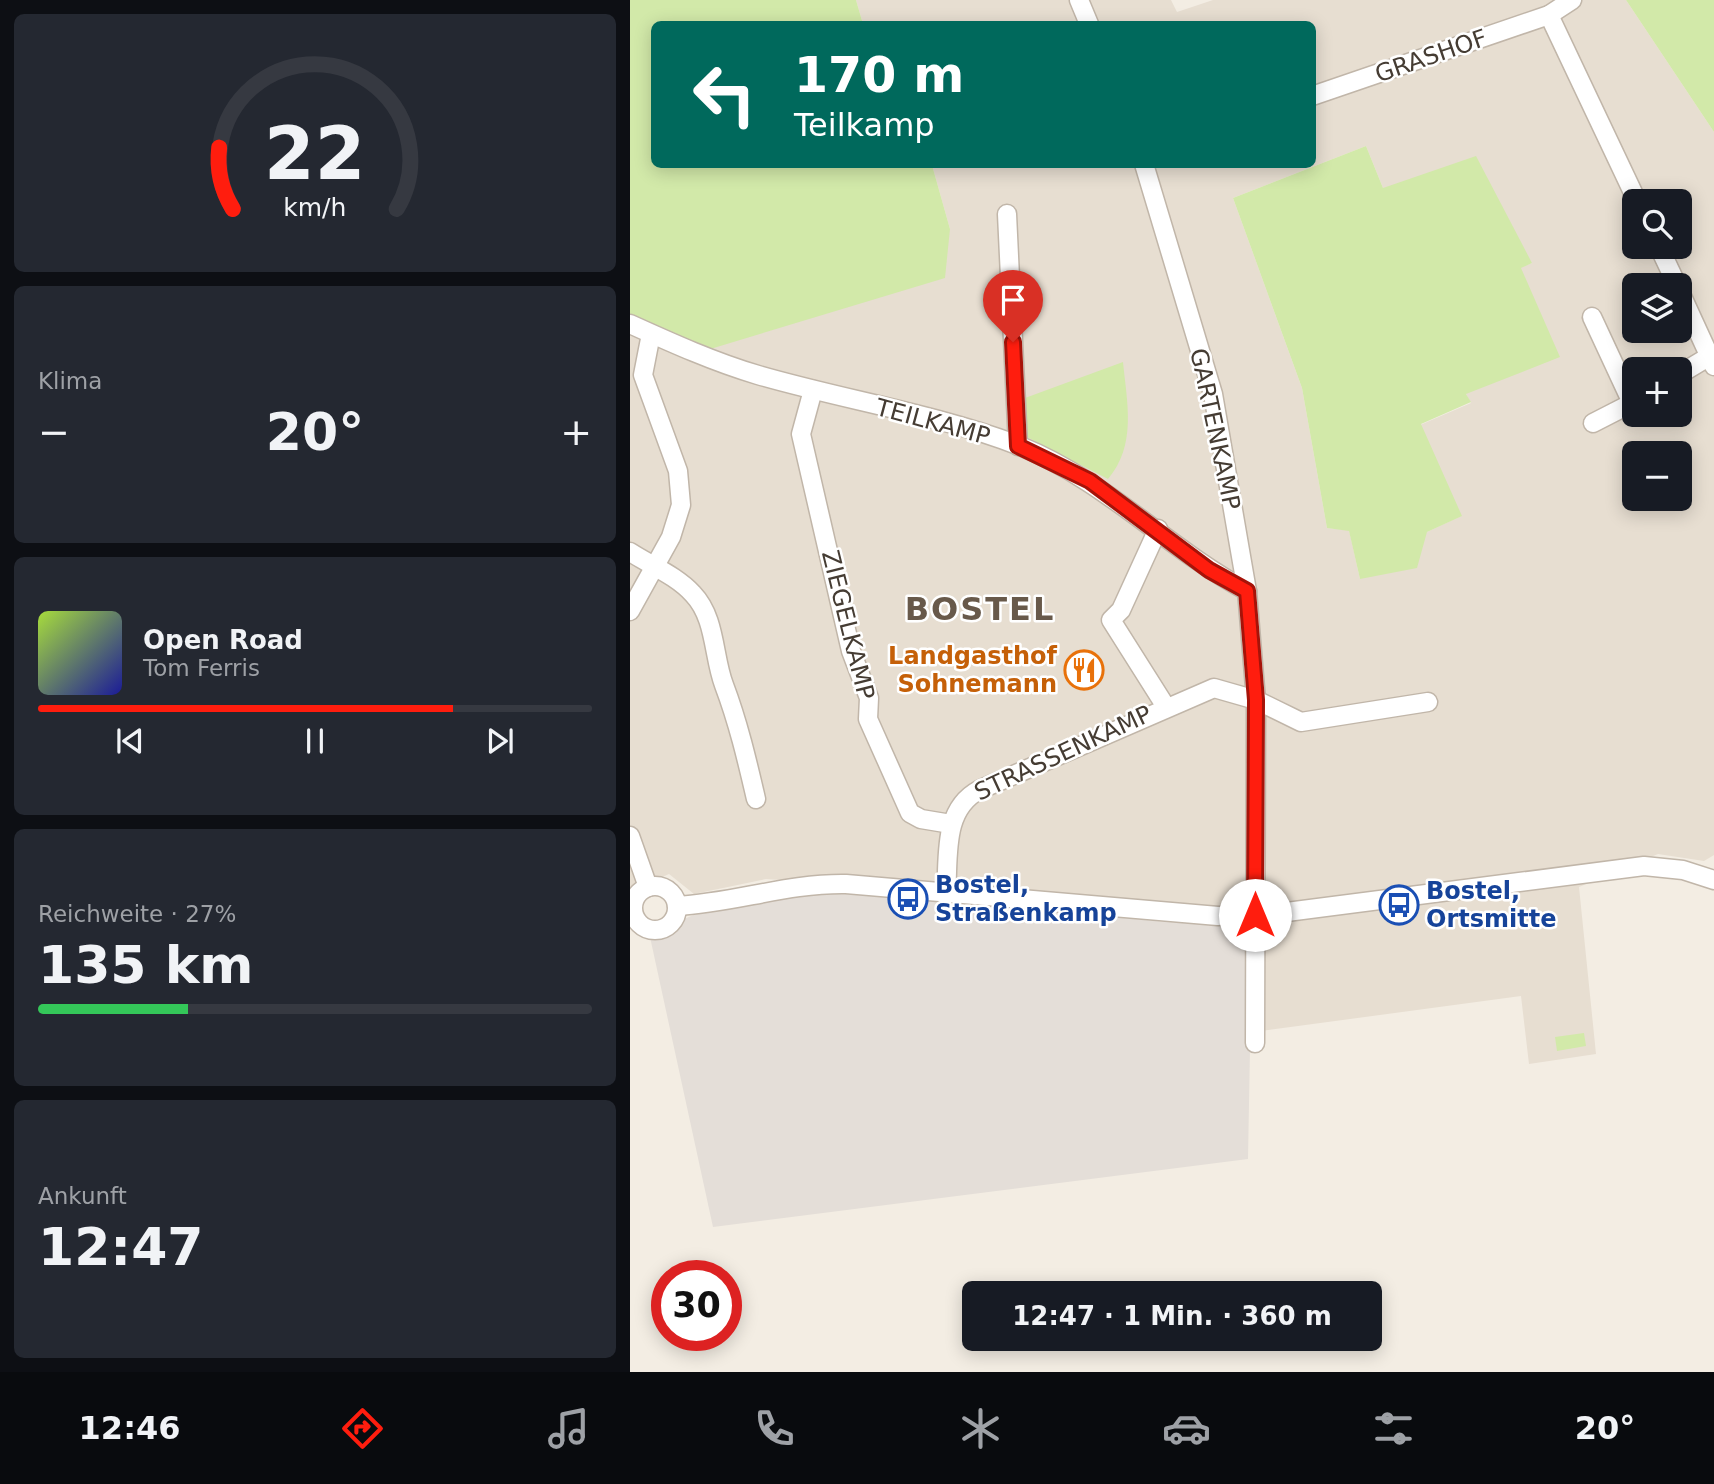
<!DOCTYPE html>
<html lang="de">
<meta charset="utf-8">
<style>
:root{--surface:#171b24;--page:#242831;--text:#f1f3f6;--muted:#9ea1a6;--line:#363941;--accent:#ff1d0e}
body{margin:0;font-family:"DejaVu Sans",sans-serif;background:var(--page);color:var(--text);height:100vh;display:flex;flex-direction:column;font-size:26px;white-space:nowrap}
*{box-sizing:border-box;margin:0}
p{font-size:23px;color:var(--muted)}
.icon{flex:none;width:38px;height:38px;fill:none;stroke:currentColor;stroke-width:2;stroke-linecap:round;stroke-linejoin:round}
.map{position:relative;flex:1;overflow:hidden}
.panel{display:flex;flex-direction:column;gap:14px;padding:14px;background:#0d0f14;width:630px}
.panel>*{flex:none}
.top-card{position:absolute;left:21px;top:21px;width:665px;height:147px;border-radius:10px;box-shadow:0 4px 18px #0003;background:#00695c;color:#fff;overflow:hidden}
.fabs{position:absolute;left:992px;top:189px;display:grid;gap:14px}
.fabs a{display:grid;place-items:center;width:70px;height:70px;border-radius:10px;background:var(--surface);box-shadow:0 4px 18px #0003;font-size:35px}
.speed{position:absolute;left:21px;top:1260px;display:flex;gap:14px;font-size:35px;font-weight:700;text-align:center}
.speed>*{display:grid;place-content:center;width:91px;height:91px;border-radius:50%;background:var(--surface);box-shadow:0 4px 18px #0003;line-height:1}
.speed .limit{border:10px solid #d22;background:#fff;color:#111}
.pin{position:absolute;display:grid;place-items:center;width:60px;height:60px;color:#fff;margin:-72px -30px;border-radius:50% 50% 50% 0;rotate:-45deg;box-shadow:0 0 7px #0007}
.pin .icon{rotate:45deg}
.me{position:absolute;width:77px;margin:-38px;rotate:0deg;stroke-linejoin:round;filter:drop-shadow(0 0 5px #0008)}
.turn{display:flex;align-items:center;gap:24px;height:147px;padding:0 28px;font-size:32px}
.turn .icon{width:91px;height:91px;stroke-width:2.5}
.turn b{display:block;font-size:49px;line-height:60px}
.big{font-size:52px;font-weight:700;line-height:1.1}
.panel .card{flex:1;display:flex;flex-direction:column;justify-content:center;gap:10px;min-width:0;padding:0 24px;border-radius:10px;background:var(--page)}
.panel .dial{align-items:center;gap:0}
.dial svg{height:182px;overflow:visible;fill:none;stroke:var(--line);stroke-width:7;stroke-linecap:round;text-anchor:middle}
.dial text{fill:var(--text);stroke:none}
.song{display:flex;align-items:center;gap:21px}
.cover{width:84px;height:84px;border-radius:10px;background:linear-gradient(135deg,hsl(80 70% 55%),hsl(240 70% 35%))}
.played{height:7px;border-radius:4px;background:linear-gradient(90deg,var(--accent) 75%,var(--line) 75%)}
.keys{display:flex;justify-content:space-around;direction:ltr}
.heat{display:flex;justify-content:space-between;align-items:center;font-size:38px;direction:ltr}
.charge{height:10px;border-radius:5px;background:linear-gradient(90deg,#34c759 27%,var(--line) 0)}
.trip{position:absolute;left:332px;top:1281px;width:420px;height:70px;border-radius:10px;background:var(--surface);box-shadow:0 4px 18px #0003;font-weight:700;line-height:70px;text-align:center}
.tab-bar{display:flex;height:112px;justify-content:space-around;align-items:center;background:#090b0e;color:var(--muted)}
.tab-bar .icon{width:49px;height:49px}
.tab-bar .on{color:var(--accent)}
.tab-bar b{font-size:32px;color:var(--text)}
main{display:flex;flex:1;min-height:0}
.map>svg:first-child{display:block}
.residential{fill:#e7ded1;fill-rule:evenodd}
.industrial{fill:#e4ded8}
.green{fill:#d2e9a9}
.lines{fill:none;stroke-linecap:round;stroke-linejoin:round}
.minor-casing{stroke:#c1b6a9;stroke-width:21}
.minor{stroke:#fff;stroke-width:18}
.route-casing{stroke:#a61309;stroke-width:18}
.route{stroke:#ff1d0e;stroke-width:12}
.labels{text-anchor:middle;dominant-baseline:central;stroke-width:5;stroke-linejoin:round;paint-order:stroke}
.street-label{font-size:24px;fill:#453c33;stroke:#fff}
.food-label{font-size:24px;font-weight:bold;fill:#c56008;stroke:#fff;text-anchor:end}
.transit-label{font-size:24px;font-weight:bold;fill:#164399;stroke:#fff;text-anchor:start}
.district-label{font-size:32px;font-weight:bold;letter-spacing:2px;fill:#68594a;stroke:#fff}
</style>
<main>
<section class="panel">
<div class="card dial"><svg viewBox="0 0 100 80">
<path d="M14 69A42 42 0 1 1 86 69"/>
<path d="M14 69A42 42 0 0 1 8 42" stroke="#ff1d0e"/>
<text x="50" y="56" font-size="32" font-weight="700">22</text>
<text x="50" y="72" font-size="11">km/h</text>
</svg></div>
<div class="card"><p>Klima</p>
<div class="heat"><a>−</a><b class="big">20°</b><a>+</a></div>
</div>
<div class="card">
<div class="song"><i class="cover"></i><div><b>Open Road</b><p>Tom Ferris</p></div></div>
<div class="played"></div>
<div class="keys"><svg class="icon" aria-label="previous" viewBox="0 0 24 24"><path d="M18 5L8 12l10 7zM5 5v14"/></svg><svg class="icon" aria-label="pause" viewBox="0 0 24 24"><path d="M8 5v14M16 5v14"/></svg><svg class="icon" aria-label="next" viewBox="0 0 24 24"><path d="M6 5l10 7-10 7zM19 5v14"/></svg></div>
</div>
<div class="card"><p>Reichweite · 27%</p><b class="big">135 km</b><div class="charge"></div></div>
<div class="card"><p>Ankunft</p><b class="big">12:47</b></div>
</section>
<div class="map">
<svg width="1084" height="1372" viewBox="0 0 1084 1372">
<rect width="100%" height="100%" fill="#f3ede3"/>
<path class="residential" d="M226,0H541L547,12L583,0H996L1084,132V855L1074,861L1028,854L949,887L966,1054L899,1064L891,996L631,1031L628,912L136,879L64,894L39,874L7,888L0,899V318L320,229L302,165L682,164V24H233ZM736,146L753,188L902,263L891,267L836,394L841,403L790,425L831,516L797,532L730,579L719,530L697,528L672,388L603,198ZM1004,201H1050V247H1004ZM1004,285H1050V331H1004ZM1004,369H1050V415H1004ZM1004,453H1050V499H1004Z"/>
<polygon class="industrial" points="216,891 534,922 613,925 622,939 618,1159 83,1227 20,937 35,937 52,920 68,913 132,898"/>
<g class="green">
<polygon points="0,0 226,0 233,24 24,24 24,164 302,165 320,229 315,278 77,350 0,318"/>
<polygon points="996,0 1084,0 1084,132"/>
<polygon points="736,146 753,188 846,156 902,263 891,268 930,357 836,394 841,402 791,424 832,516 797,532 787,568 730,579 719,531 697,528 672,388 603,198"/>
<path d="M493,362C497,403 507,445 478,479L395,436V398Z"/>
<polygon points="954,1033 956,1046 927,1051 925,1037"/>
</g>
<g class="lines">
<g class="minor-casing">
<g id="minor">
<polyline points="449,0 459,24"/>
<polyline points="919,15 1007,201"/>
<polyline points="682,96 919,15 942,0"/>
<polyline points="514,164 583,394 617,591 626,700 625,1043"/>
<polyline points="377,214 388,446"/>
<polyline points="1029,247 1047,285"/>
<polyline points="1050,292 1084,366"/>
<polyline points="962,317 1002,403"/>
<path d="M0,324C42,343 84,362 128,375C214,400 307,414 390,446C475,480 537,548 617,591"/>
<polyline points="1050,374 1080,356"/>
<polyline points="183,390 171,434 221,651 239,698 238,719 280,813 291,819 321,824"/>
<polyline points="963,423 1004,402"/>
<polyline points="528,529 491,610 481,620 536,707"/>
<path d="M0,552C20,565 47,576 63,594C86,618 83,656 94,685C108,722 117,760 126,799"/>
<polyline points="0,611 41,537 51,505 48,471 13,375 21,334"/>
<polyline points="0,836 18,887"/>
<circle cx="25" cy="908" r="22"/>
<path d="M316,893C319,857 312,810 349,790L584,688L626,700L671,722L798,702"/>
<path d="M47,906C104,903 158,883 216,884L588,916L649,913L1014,866L1053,870L1084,880"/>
</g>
</g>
<use href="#minor" class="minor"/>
</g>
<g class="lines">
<g class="route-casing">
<polyline id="route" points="383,342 388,446 460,481 579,570 617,591 626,700 625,915"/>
</g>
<use href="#route" class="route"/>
</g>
<defs>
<g id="restaurant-ring" transform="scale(2.0125)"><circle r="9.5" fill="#fff" stroke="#e8710a" stroke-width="1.5"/><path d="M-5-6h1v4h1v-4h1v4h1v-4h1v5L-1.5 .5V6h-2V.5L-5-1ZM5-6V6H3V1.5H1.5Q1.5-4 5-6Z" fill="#e8710a"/></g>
<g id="bus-ring" transform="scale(2.0125)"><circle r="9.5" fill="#fff" stroke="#1a4fb4" stroke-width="1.5"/><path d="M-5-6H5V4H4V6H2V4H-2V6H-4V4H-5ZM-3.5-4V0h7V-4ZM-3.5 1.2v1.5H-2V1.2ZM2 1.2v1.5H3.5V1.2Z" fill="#1a4fb4"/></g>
</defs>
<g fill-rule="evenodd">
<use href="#restaurant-ring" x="454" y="670"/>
<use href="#bus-ring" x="278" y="899"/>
<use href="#bus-ring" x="769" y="905"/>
</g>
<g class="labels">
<g class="street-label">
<text transform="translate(801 56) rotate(-19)">GRASHOF</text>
<text transform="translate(303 422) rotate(15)">TEILKAMP</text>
<text transform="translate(585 429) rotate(78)">GARTENKAMP</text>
<text transform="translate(218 625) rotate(76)">ZIEGELKAMP</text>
<text transform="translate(433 753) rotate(-25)">STRASSENKAMP</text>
</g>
<g class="food-label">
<text x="427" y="656">Landgasthof<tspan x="427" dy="28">Sohnemann</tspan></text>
</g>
<g class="transit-label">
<text x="305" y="885">Bostel,<tspan x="305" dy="28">Straßenkamp</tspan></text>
<text x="796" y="891">Bostel,<tspan x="796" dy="28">Ortsmitte</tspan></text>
</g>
<g class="district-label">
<text x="350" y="609">BOSTEL</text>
</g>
</g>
</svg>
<div class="fabs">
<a><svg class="icon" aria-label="search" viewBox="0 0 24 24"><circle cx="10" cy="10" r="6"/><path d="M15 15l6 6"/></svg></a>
<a><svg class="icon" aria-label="layers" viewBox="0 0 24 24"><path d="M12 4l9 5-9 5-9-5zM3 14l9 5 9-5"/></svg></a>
<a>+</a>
<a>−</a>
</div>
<div class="speed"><div class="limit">30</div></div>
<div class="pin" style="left:383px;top:342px;background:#d93025"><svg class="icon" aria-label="arrive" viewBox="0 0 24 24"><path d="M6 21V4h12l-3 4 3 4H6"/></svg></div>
<svg class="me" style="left:625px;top:915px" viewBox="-20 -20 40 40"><circle r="19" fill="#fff"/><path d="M0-13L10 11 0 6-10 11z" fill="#ff1d0e"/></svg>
<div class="trip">12:47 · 1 Min. · 360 m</div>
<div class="top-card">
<div class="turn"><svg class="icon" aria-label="left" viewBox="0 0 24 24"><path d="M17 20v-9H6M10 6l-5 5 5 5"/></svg><div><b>170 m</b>Teilkamp</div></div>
</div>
</div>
</main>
<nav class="tab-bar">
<b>12:46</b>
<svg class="icon on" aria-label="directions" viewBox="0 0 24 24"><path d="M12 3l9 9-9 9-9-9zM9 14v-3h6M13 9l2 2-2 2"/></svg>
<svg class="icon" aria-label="music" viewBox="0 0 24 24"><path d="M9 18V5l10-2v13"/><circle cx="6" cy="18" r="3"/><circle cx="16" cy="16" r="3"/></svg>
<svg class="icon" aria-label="phone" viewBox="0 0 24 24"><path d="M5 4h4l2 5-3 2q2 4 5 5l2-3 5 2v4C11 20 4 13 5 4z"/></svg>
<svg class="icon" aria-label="climate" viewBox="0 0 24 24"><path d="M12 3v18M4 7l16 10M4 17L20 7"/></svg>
<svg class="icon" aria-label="car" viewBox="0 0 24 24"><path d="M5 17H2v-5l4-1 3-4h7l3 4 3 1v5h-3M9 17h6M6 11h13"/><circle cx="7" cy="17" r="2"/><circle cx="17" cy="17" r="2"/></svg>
<svg class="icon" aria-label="filters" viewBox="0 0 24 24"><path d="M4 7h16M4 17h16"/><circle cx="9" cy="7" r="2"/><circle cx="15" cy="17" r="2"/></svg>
<b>20°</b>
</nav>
